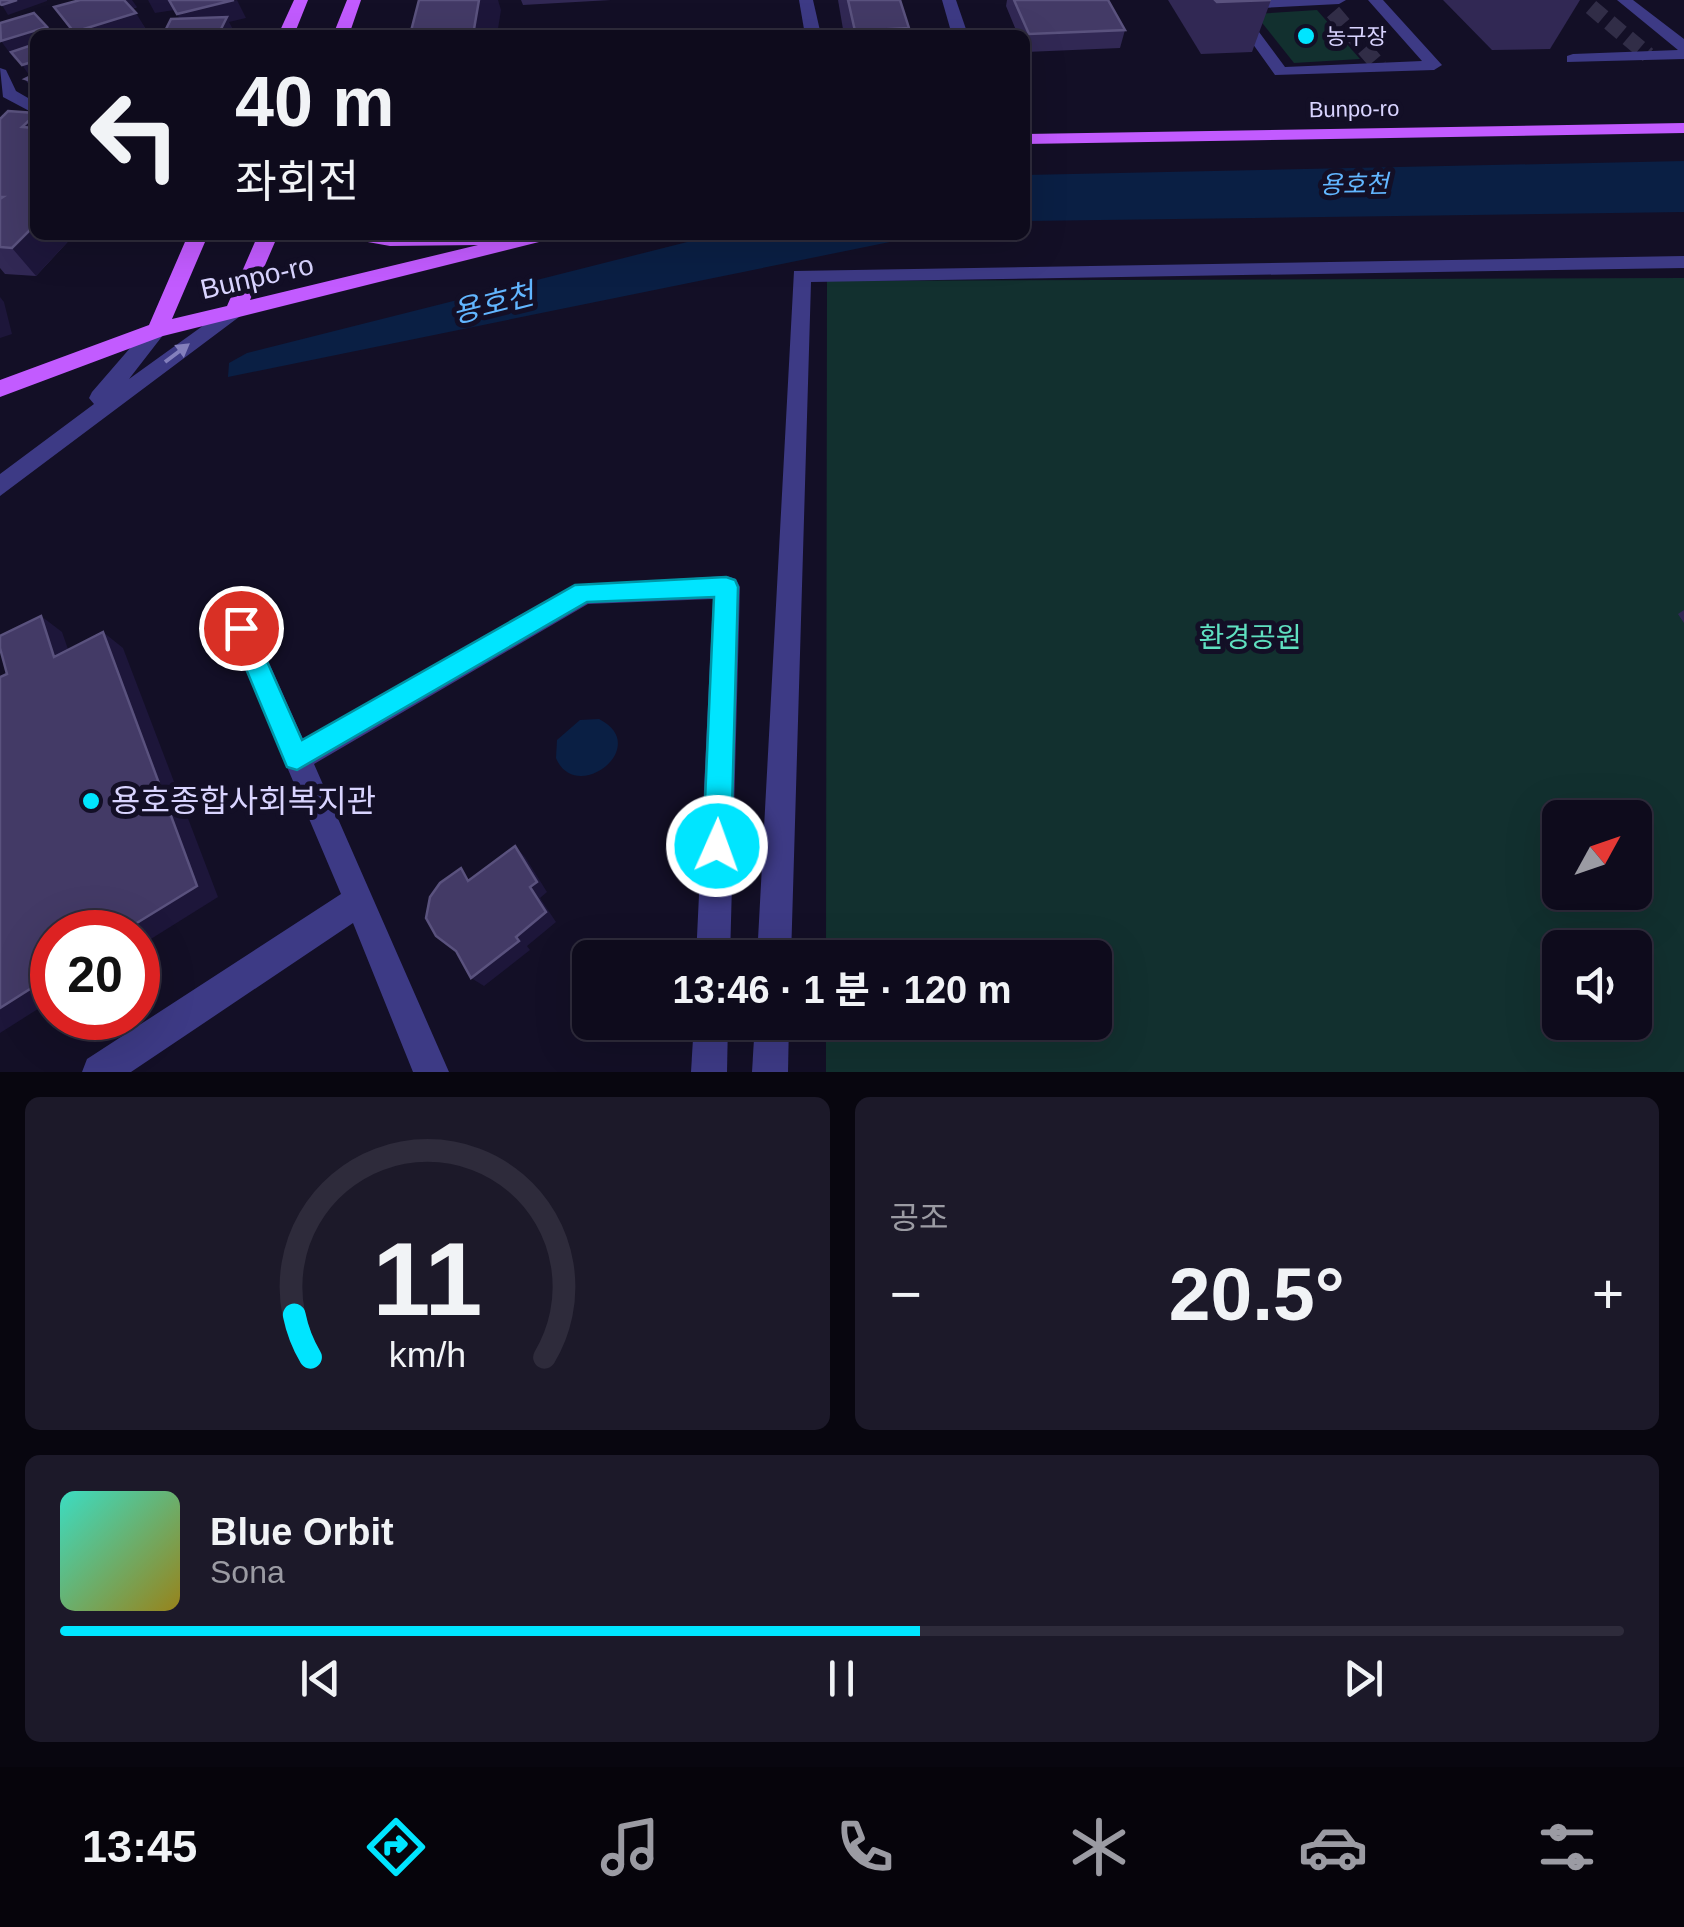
<!DOCTYPE html>
<html lang="ko">
<meta charset="utf-8">
<style>
:root{--surface:#0e0b1c;--page:#1c1929;--text:#f1f3f6;--muted:#9b9ba3;--line:#2e2b3b;--accent:#00e5ff}
body{margin:0;font-family:Helvetica,"Noto Sans KR",sans-serif;background:var(--page);color:var(--text);height:100vh;display:flex;flex-direction:column;font-size:38px;white-space:nowrap}
*{box-sizing:border-box;margin:0}
p{font-size:32px;color:var(--muted)}
.icon{flex:none;width:55px;height:55px;fill:none;stroke:currentColor;stroke-width:2;stroke-linecap:round;stroke-linejoin:round}
.map{position:relative;height:1072px;overflow:hidden}
.sheet{display:flex;flex-direction:column;gap:25px;padding:25px;background:#08060f;flex:1}
.sheet>*{flex:none}
.banner{position:absolute;left:30px;top:30px;width:1000px;height:210px;border-radius:15px;box-shadow:0 10px 40px #0002,0 0 0 2px var(--line);background:#0e0b1c;color:var(--text);overflow:hidden}
.needle{width:65px;rotate:50deg}
.fabs{position:absolute;left:1542px;top:800px;display:grid;gap:20px}
.fabs a{display:grid;place-items:center;width:110px;height:110px;border-radius:15px;background:var(--surface);box-shadow:0 10px 40px #0002,0 0 0 2px var(--line);font-size:50px}
.speed{position:absolute;left:30px;top:910px;display:flex;gap:20px;font-size:50px;font-weight:700;text-align:center}
.speed>*{display:grid;place-content:center;width:130px;height:130px;border-radius:50%;background:var(--surface);box-shadow:0 10px 40px #0002,0 0 0 2px var(--line);line-height:1}
.speed .limit{border:15px solid #d22;background:#fff;color:#111}
.pin{position:absolute;display:grid;place-items:center;width:85px;height:85px;color:#fff;margin:-42px;border:5px solid #fff;border-radius:50%;box-shadow:0 2px 10px #0007}
.me{position:absolute;width:110px;margin:-55px;rotate:2deg;stroke-linejoin:round;filter:drop-shadow(0 0 8px #0008)}
.turn{display:flex;align-items:center;gap:35px;height:210px;padding:0 40px;font-size:45px}
.turn .icon{width:130px;height:130px;stroke-width:2.5}
.turn b{display:block;font-size:70px;line-height:85px}
.big{font-size:75px;font-weight:700;line-height:1.1}
.sheet .widget{flex:1;display:flex;flex-direction:column;justify-content:center;gap:15px;min-width:0;padding:0 35px;border-radius:15px;background:var(--page)}
.sheet .dial{align-items:center;gap:0}
.dial svg{height:260px;overflow:visible;fill:none;stroke:var(--line);stroke-width:7;stroke-linecap:round;text-anchor:middle}
.dial text{fill:var(--text);stroke:none}
.song{display:flex;align-items:center;gap:30px}
.cover{width:120px;height:120px;border-radius:15px;background:linear-gradient(135deg,hsl(170 70% 55%),hsl(50 70% 35%))}
.played{height:10px;border-radius:5px;background:linear-gradient(90deg,var(--accent) 55%,var(--line) 55%)}
.keys{display:flex;justify-content:space-around;direction:ltr}
.heat{display:flex;justify-content:space-between;align-items:center;font-size:55px;direction:ltr}
.sheet .tiles{flex:1;display:grid;gap:25px;grid-template-columns:1fr 1fr}
.widget:last-child{grid-column:span 2}
.trip{position:absolute;left:572px;top:940px;width:540px;height:100px;border-radius:15px;background:var(--surface);box-shadow:0 10px 40px #0002,0 0 0 2px var(--line);font-weight:700;line-height:100px;text-align:center}
.tabs{display:flex;height:160px;justify-content:space-around;align-items:center;background:#06040b;color:var(--muted)}
.tabs .icon{width:70px;height:70px}
.tabs .active{color:var(--accent)}
.tabs b{font-size:45px;color:var(--text)}
.map>svg:first-child{display:block}
.green{fill:#12302f;fill-rule:evenodd}
.water{fill:#0a1f44}
.lines{fill:none;stroke-linecap:round;stroke-linejoin:round}
.minor-tunnel{stroke:#312d47;stroke-width:16;stroke-dasharray:16 8;stroke-linecap:butt}
.minor{fill:#3d3a85;fill-rule:evenodd}
.major{fill:#c25bff;fill-rule:evenodd}
.wall{fill:#312854}
.shaded-wall{fill:#1d163a}
.building{fill:#433a66;stroke:#5a527e;stroke-width:2.5}
.oneway{fill:#837fbc}
.route{fill:#00e5ff;stroke:#0095a6;stroke-width:2.5}
.poi-dot{fill:#00e5ff;stroke:#130f26;stroke-width:4}
.labels{text-anchor:middle;dominant-baseline:central;stroke-width:10;stroke-linejoin:round;paint-order:stroke}
.far-poi-label{font-size:22px;fill:#d9d4ff;stroke:#130f26;text-anchor:start}
.far-street-label{font-size:22px;fill:#d9d4ff;stroke:#130f26}
.far-water-label{font-size:25px;font-style:italic;fill:#62b6ff;stroke:#130f26}
.street-label{font-size:28px;fill:#d9d4ff;stroke:#130f26}
.park-label{font-size:28px;fill:#5fe0c0;stroke:#130f26}
.water-label{font-size:30px;font-style:italic;fill:#62b6ff;stroke:#130f26}
.near-poi-label{font-size:32px;fill:#d9d4ff;stroke:#130f26;text-anchor:start}
</style>
<div class="map">
<svg width="1684" height="1072" viewBox="0 0 1684 1072">
<rect width="100%" height="100%" fill="#130f26"/>
<g class="green">
<polygon points="1317,10 1360,59 1294,63 1255,14"/>
<path d="M1684,278V1072H826V1023L1095,1022V958L826,957L827,281ZM1560,818H1635V892H1560ZM1560,948H1635V1022H1560Z"/>
</g>
<g class="water">
<polygon points="1684,161 1684,212 1025,221 1025,175"/>
<polygon points="715,235 924,235 228,377 229,363 247,353"/>
<path d="M599,719C653,746 576,806 556,758L557,740L580,720Z"/>
</g>
<g class="lines">
<g class="minor-tunnel">
<polyline points="1591,7 1648,55"/>
<polyline points="1333,12 1380,67"/>
</g>
<g class="minor">
<polygon points="799,0 813,0 821,35 805,35"/>
<polygon points="942,0 956,0 968,35 952,35"/>
<polygon points="1245,0 1346,0 1339,4 1242,9 1285,67 1422,61 1368,0 1383,0 1442,65 1434,70 1275,75 1225,5"/>
<polygon points="1617,0 1633,0 1684,39 1684,59 1567,62 1567,56 1573,54 1678,50"/>
<polygon points="0,68 6,70 16,91 35,102 35,114 3,97"/>
<polygon points="1684,256 1684,268 811,282 791,958 757,958 794,271"/>
<polygon points="236,302 243,304 246,309 243,314 0,496 0,474 94,404 89,398 92,392 150,325 164,325 167,330 129,379"/>
<polygon points="727,576 736,579 740,587 730,958 696,958 713,599 588,604 314,764 449,1072 413,1072 353,923 131,1072 82,1072 87,1059 341,894 228,628 232,620 241,616 250,620 303,739 575,585"/>
<polygon points="694,1022 728,1022 727,1072 691,1072"/>
<polygon points="755,1022 789,1022 788,1072 752,1072"/>
</g>
<g class="major">
<polygon points="294,0 308,0 294,35 278,35"/>
<polygon points="347,0 361,0 349,35 333,35"/>
<polygon points="1684,123 1684,133 1025,144 1025,134"/>
<polygon points="188,235 208,235 172,319 227,306 258,235 278,235 250,300 478,245 390,246 351,239 348,235 502,235 504,239 554,235 551,239 163,336 0,397 0,380 149,325"/>
</g>
</g>
<g class="wall">
<polygon points="521,0 611,0 523,5"/>
<polygon points="838,0 900,0 909,28 908,35 844,35"/>
<polygon points="1007,0 1108,0 1125,30 1120,48 1026,52 1025,35 1018,35 1006,6"/>
<polygon points="1168,0 1271,0 1252,52 1201,54"/>
<polygon points="1443,0 1580,0 1550,49 1492,50"/>
<polygon points="54,7 137,7 132,9 147,31 141,33 148,35 74,35"/>
<polygon points="35,74 35,90 32,89 25,79"/>
<polygon points="0,119 35,235 74,235 36,276 5,274 0,268"/>
<polygon points="1684,610 1684,623 1678,614"/>
</g>
<g class="shaded-wall">
<polygon points="17,0 47,0 47,1 8,15 2,5"/>
<polygon points="122,0 132,0 137,7 128,10"/>
<polygon points="148,0 227,0 226,2 155,13"/>
<polygon points="237,0 246,18 229,22 236,35 187,33 177,14"/>
<polygon points="479,0 498,0 501,10 497,35 473,35"/>
<polygon points="136,13 147,31 134,35 76,35 74,32"/>
<polygon points="47,27 52,35 35,35 35,53 11,52 16,59 15,60 1,41"/>
<polygon points="35,61 35,73 29,75 22,65"/>
<polygon points="35,115 35,145 22,127"/>
<polygon points="35,225 35,235 74,235 36,276 12,248"/>
<polygon points="0,297 4,302 12,334 0,338"/>
<polygon points="41,616 62,632 76,672 54,657"/>
<polygon points="103,632 123,648 218,897 138,947 138,932 122,932"/>
<polygon points="515,846 525,857 547,892 540,898 556,922 527,946 530,950 484,986 471,978 516,937"/>
<polygon points="52,975 52,1000 0,1033 0,1008"/>
</g>
<g class="building">
<polygon points="0,0 17,0 2,5 0,4"/>
<polygon points="80,0 124,0 136,13 74,32 54,7"/>
<polygon points="169,0 234,0 177,14"/>
<polygon points="419,0 479,0 473,35 410,35"/>
<polygon points="848,0 900,0 909,28 855,31"/>
<polygon points="1014,0 1108,0 1125,30 1029,34"/>
<polygon points="1215,0 1271,0 1217,2"/>
<polygon points="34,13 47,27 1,41 0,23"/>
<polygon points="227,17 218,35 163,35 171,19"/>
<polygon points="125,30 148,34 116,35"/>
<polygon points="35,44 35,61 22,65 11,52"/>
<polygon points="35,74 35,82 25,79"/>
<polygon points="8,111 35,113 35,115 22,127 35,128 35,225 12,248 0,247 0,199 3,197 0,197 0,119"/>
<polygon points="41,616 54,657 103,632 197,886 122,932 52,932 52,975 0,1008 0,677 7,674 0,648 0,636"/>
<polygon points="515,846 537,882 530,887 546,912 516,937 519,941 471,978 456,951 436,936 426,918 430,897 440,883 461,868 468,881"/>
</g>
<defs><path id="oneway-solid" d="M-6-.8H1V-3.2L6.5 0L1 3.2V.8H-6Z" transform="scale(2.5)"/></defs>
<use class="oneway" href="#oneway-solid" transform="translate(177 353) rotate(-37)"/>
<polygon class="route" points="726,577 735,580 738,587 731,846 727,856 717,860 707,856 703,846 714,597 587,602 297,770 287,767 229,628 232,621 241,618 249,621 302,740 575,585"/>
<g class="poi-dot">
<circle cx="1306" cy="36" r="10"/>
<circle cx="91" cy="801" r="10"/>
</g>
<g class="labels">
<g class="far-poi-label">
<text x="1326" y="36">농구장</text>
</g>
<g class="far-street-label">
<text transform="translate(1354 109) rotate(-1)">Bunpo-ro</text>
</g>
<g class="far-water-label">
<text transform="translate(1354 184) rotate(-1)">용호천</text>
</g>
<g class="street-label">
<text transform="translate(257 277) rotate(-13)">Bunpo-ro</text>
</g>
<g class="park-label">
<text x="1250" y="637">환경공원</text>
</g>
<g class="water-label">
<text transform="translate(493 303) rotate(-14)">용호천</text>
</g>
<g class="near-poi-label">
<text x="111" y="801">용호종합사회복지관</text>
</g>
</g>
</svg>
<div class="fabs">
<a><svg class="needle" viewBox="-14 -14 28 28"><path d="M0-13l5 13h-10z" fill="#e53935"/><path d="M0 13l5-13h-10z" fill="#9b9ba3"/></svg></a>
<a><svg class="icon" aria-label="sound" viewBox="0 0 24 24"><path d="M4 9h4l5-4v14l-5-4H4zM17 9q2 3 0 6"/></svg></a>
</div>
<div class="speed"><div class="limit">20</div></div>
<div class="pin" style="left:241px;top:628px;background:#d93025"><svg class="icon" aria-label="arrive" viewBox="0 0 24 24"><path d="M6 21V4h12l-3 4 3 4H6"/></svg></div>
<svg class="me" style="left:717px;top:846px" viewBox="-20 -20 40 40"><circle r="17" fill="#00e5ff" stroke="#fff" stroke-width="3"/><path d="M0-11L8 9 0 5-8 9z" fill="#fff"/></svg>
<div class="trip">13:46 · 1 분 · 120 m</div>
<div class="banner">
<div class="turn"><svg class="icon" aria-label="left" viewBox="0 0 24 24"><path d="M17 20v-9H6M10 6l-5 5 5 5"/></svg><div><b>40 m</b>좌회전</div></div>
</div>
</div>
<section class="sheet">
<div class="tiles">
<div class="widget dial"><svg viewBox="0 0 100 80">
<path d="M14 69A42 42 0 1 1 86 69"/>
<path d="M14 69A42 42 0 0 1 9 56" stroke="#00e5ff"/>
<text x="50" y="56" font-size="32" font-weight="700">11</text>
<text x="50" y="72" font-size="11">km/h</text>
</svg></div>
<div class="widget"><p>공조</p>
<div class="heat"><a>−</a><b class="big">20.5°</b><a>+</a></div>
</div>
<div class="widget">
<div class="song"><i class="cover"></i><div><b>Blue Orbit</b><p>Sona</p></div></div>
<div class="played"></div>
<div class="keys"><svg class="icon" aria-label="previous" viewBox="0 0 24 24"><path d="M18 5L8 12l10 7zM5 5v14"/></svg><svg class="icon" aria-label="pause" viewBox="0 0 24 24"><path d="M8 5v14M16 5v14"/></svg><svg class="icon" aria-label="next" viewBox="0 0 24 24"><path d="M6 5l10 7-10 7zM19 5v14"/></svg></div>
</div>
</div>
</section>
<nav class="tabs">
<b>13:45</b>
<svg class="icon active" aria-label="directions" viewBox="0 0 24 24"><path d="M12 3l9 9-9 9-9-9zM9 14v-3h6M13 9l2 2-2 2"/></svg>
<svg class="icon" aria-label="music" viewBox="0 0 24 24"><path d="M9 18V5l10-2v13"/><circle cx="6" cy="18" r="3"/><circle cx="16" cy="16" r="3"/></svg>
<svg class="icon" aria-label="phone" viewBox="0 0 24 24"><path d="M5 4h4l2 5-3 2q2 4 5 5l2-3 5 2v4C11 20 4 13 5 4z"/></svg>
<svg class="icon" aria-label="climate" viewBox="0 0 24 24"><path d="M12 3v18M4 7l16 10M4 17L20 7"/></svg>
<svg class="icon" aria-label="car" viewBox="0 0 24 24"><path d="M5 17H2v-5l4-1 3-4h7l3 4 3 1v5h-3M9 17h6M6 11h13"/><circle cx="7" cy="17" r="2"/><circle cx="17" cy="17" r="2"/></svg>
<svg class="icon" aria-label="filters" viewBox="0 0 24 24"><path d="M4 7h16M4 17h16"/><circle cx="9" cy="7" r="2"/><circle cx="15" cy="17" r="2"/></svg>
</nav>
